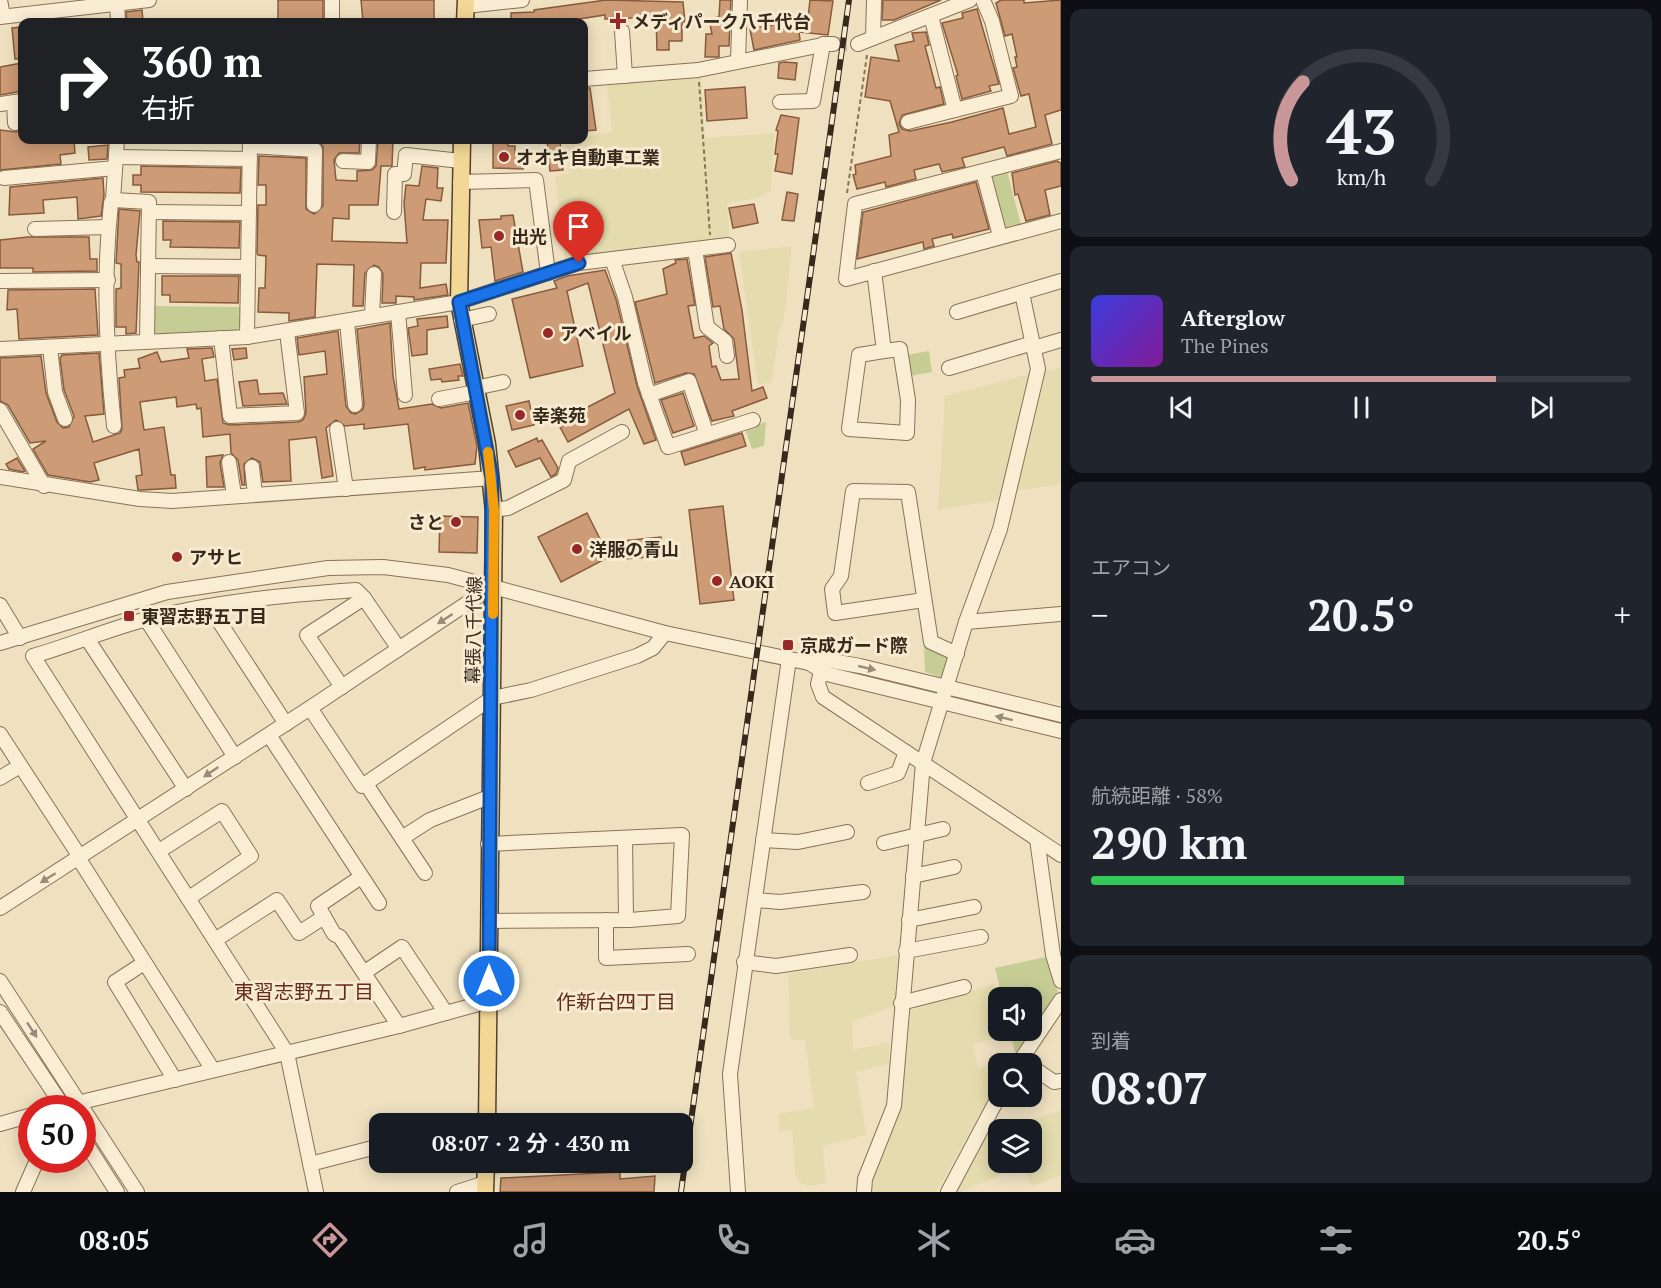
<!DOCTYPE html>
<html lang="ja">
<meta charset="utf-8">
<style>
:root{--surface:#171b24;--page:#20242c;--text:#f1f3f6;--muted:#9ea1a6;--line:#363941;--accent:#c99799}
body{margin:0;font-family:"PT Serif","Noto Sans JP",serif;background:var(--page);color:var(--text);height:100vh;display:flex;flex-direction:column;font-size:22px;white-space:nowrap}
*{box-sizing:border-box;margin:0}
p{font-size:20px;color:var(--muted)}
.icon{flex:none;width:33px;height:33px;fill:none;stroke:currentColor;stroke-width:2;stroke-linecap:round;stroke-linejoin:round}
.map{position:relative;flex:1;overflow:hidden}
.sheet{display:flex;flex-direction:column;gap:9px;padding:9px;background:#0d0f14;width:600px}
.sheet>*{flex:none}
.hud{position:absolute;left:18px;top:18px;width:570px;height:126px;border-radius:12px;box-shadow:0 3px 15px #0003;background:#202124;color:#fff;overflow:hidden}
.buttons{position:absolute;left:988px;top:987px;display:grid;gap:12px}
.buttons a{display:grid;place-items:center;width:54px;height:54px;border-radius:12px;background:var(--surface);box-shadow:0 3px 15px #0003;font-size:30px}
.speed{position:absolute;left:18px;top:1095px;display:flex;gap:12px;font-size:30px;font-weight:700;text-align:center}
.speed>*{display:grid;place-content:center;width:78px;height:78px;border-radius:50%;background:var(--surface);box-shadow:0 3px 15px #0003;line-height:1}
.speed .limit{border:9px solid #d22;background:#fff;color:#111}
.pin{position:absolute;display:grid;place-items:center;width:51px;height:51px;color:#fff;margin:-62px -26px;border-radius:50% 50% 50% 0;rotate:-45deg;box-shadow:0 0 6px #0007}
.pin .icon{rotate:45deg}
.me{position:absolute;width:66px;margin:-33px;rotate:0deg;stroke-linejoin:round;filter:drop-shadow(0 0 4px #0008)}
.turn{display:flex;align-items:center;gap:21px;height:126px;padding:0 24px;font-size:27px}
.turn .icon{width:78px;height:78px;stroke-width:2.5}
.turn b{display:block;font-size:42px;line-height:51px}
.big{font-size:45px;font-weight:700;line-height:1.1}
.sheet .tile{flex:1;display:flex;flex-direction:column;justify-content:center;gap:9px;min-width:0;padding:0 21px;border-radius:12px;background:var(--page)}
.sheet .dial{align-items:center;gap:0}
.dial svg{height:156px;overflow:visible;fill:none;stroke:var(--line);stroke-width:7;stroke-linecap:round;text-anchor:middle}
.dial text{fill:var(--text);stroke:none}
.song{display:flex;align-items:center;gap:18px}
.cover{width:72px;height:72px;border-radius:9px;background:linear-gradient(135deg,hsl(240 70% 55%),hsl(290 70% 35%))}
.played{height:6px;border-radius:3px;background:linear-gradient(90deg,var(--accent) 75%,var(--line) 75%)}
.keys{display:flex;justify-content:space-around;direction:ltr}
.heat{display:flex;justify-content:space-between;align-items:center;font-size:33px;direction:ltr}
.charge{height:9px;border-radius:4px;background:linear-gradient(90deg,#34c759 58%,var(--line) 0)}
.trip{position:absolute;left:369px;top:1113px;width:324px;height:60px;border-radius:12px;background:var(--surface);box-shadow:0 3px 15px #0003;font-weight:700;line-height:60px;text-align:center}
.dock{display:flex;height:96px;justify-content:space-around;align-items:center;background:#090b0e;color:var(--muted)}
.dock .icon{width:42px;height:42px}
.dock .selected{color:var(--accent)}
.dock b{font-size:27px;color:var(--text)}
main{display:flex;flex:1;min-height:0}
.map>svg:first-child{display:block}
.farmland{fill:#e4dcae}
.green{fill:#c6cd94}
.building{fill:#cd9b75;stroke:#885b3d;stroke-width:1.5}
.lines{fill:none;stroke-linecap:round;stroke-linejoin:round}
.minor-tunnel{stroke:#cabc9f;stroke-width:14;stroke-dasharray:14 7;stroke-linecap:butt}
.minor-casing{stroke:#887258;stroke-width:16}
.major-casing{stroke:#55402c;stroke-width:19}
.path{stroke:#887258;stroke-width:2;stroke-dasharray:4.5 3;stroke-linecap:butt}
.minor{stroke:#f9eed4;stroke-width:14}
.major{stroke:#f3d797;stroke-width:16}
.rail-casing{stroke:#372a1d;stroke-width:6}
.rail{stroke:#f6ebd0;stroke-width:4;stroke-dasharray:11;stroke-linecap:butt}
.oneway{fill:#988c78}
.route-casing{stroke:#114b97;stroke-width:15}
.route{stroke:#1a73e8;stroke-width:10}
.slow{stroke:#f59e0b;stroke-width:10}
.poi-dot{fill:#982727;stroke:#f6ebd0;stroke-width:2}
.labels{text-anchor:middle;dominant-baseline:central;stroke-width:6;stroke-linejoin:round;paint-order:stroke}
.poi-label{font-size:18px;font-weight:bold;fill:#372a1d;stroke:#f6ebd0;text-anchor:start}
.street-label{font-size:18px;fill:#372a1d;stroke:#f6ebd0}
.neighbourhood-label{font-size:20px;fill:#652b1b;stroke:#f6ebd0}
</style>
<main>
<div class="map">
<svg width="1061" height="1192" viewBox="0 0 1061 1192">
<rect width="100%" height="100%" fill="#efe1c0"/>
<g class="farmland">
<polygon points="701,75 705,138 774,133 771,191 758,198 727,203 730,238 565,263 555,176 569,174 564,140 584,140 584,136 612,132 607,84"/>
<polygon points="792,246 785,314 779,333 772,382 758,385 739,252"/>
<polygon points="1061,367 1061,484 1016,491 1046,371"/>
<polygon points="1030,374 999,500 938,510 945,396"/>
<polygon points="898,955 894,1006 852,1022 853,1050 889,1042 889,1064 856,1072 866,1135 823,1146 826,1184 807,1186 796,1179 792,1130 779,1131 779,1114 814,1108 805,1040 790,1039 788,974"/>
<polygon points="994,984 1002,1037 973,1044 978,1068 1010,1061 1008,1063 999,1064 999,1080 936,1192 871,1192 872,1181 900,1107 911,1010"/>
<polygon points="1061,1110 1061,1176 1032,1186 1022,1165 961,1192 953,1192 982,1137 999,1131 999,1162 1032,1162 1032,1130 1004,1129"/>
</g>
<g class="green">
<polygon points="1007,171 1021,225 1004,229 989,178 992,174"/>
<polygon points="152,306 241,307 241,325 235,333 152,337"/>
<polygon points="929,351 932,372 910,376 907,355"/>
<polygon points="766,422 764,446 752,449 745,429"/>
<polygon points="924,646 945,655 948,660 946,673 940,677 925,672"/>
<polygon points="1050,956 1059,998 1016,1057 1010,1031 1032,1030 1032,998 1002,997 995,968"/>
</g>
<g class="building">
<rect x="278" y="0" width="45" height="22"/>
<polygon points="361,0 434,0 434,19 432,22 363,22"/>
<polygon points="606,0 683,2 685,22 682,22 682,41 669,41 669,50 657,50 656,17 605,19 605,15 560,22 511,22 511,13 534,12 534,10"/>
<polygon points="720,0 731,0 729,46 719,46 719,57 705,57 706,34 712,34 709,19 719,17"/>
<polygon points="810,0 833,1 828,35 799,32 800,40 754,50 750,29 808,18"/>
<polygon points="883,0 941,0 894,20 882,20"/>
<polygon points="1001,0 1024,0 1024,3 1061,0 1061,110 1045,115 1052,144 1007,156 1004,147 962,158 965,167 942,172 939,164 914,170 916,179 886,187 885,182 857,189 853,175 856,174 855,165 891,156 889,135 899,132 890,101 865,97 871,57 899,61 895,45 914,41 912,33 926,32 929,45 925,46 936,88 940,87 944,104 902,115 899,124 902,129 910,131 952,122 1003,108 1009,134 1036,127 1029,94 1021,96 1013,68 1017,67 1015,57 1017,57 1012,34 1005,36 996,3"/>
<polygon points="977,9 999,84 989,86 991,91 962,99 956,76 958,75 942,23 963,18 962,13"/>
<polygon points="142,10 143,22 127,22 126,12"/>
<polygon points="22,27 22,59 15,59 12,28"/>
<polygon points="784,62 797,63 795,80 778,78 779,63"/>
<polygon points="22,63 22,91 0,95 0,67"/>
<polygon points="745,87 747,118 707,121 705,90"/>
<polygon points="584,88 590,88 596,130 584,131"/>
<polygon points="781,115 799,118 792,174 775,171 778,154 775,154 778,131 776,130"/>
<polygon points="22,128 22,140 74,140 75,153 60,155 61,164 0,170 0,130 16,132"/>
<polygon points="299,140 360,140 359,153 339,153 334,160 336,180 357,181 357,171 372,170 376,166 378,140 393,140 392,166 381,166 378,205 349,205 349,219 333,218 332,241 407,243 404,203 406,185 419,186 422,166 438,168 437,188 443,188 441,201 426,199 423,220 448,220 446,263 421,263 420,288 446,284 448,295 414,300 414,297 396,296 396,303 382,303 383,274 379,267 374,265 365,273 363,306 353,306 354,265 317,264 315,317 289,321 289,313 258,312 259,288 265,288 266,256 258,255 257,253 258,205 266,205 266,185 258,185 259,156 306,158 306,209 314,214 323,206 323,146 316,141"/>
<polygon points="493,140 508,140 508,146 515,146 515,153 523,153 523,169 493,168"/>
<polygon points="547,140 560,140 563,170 550,171"/>
<polygon points="108,145 107,159 89,160 88,147"/>
<polygon points="1057,161 1061,163 1061,186 1045,190 1050,215 1026,221 1018,194 1015,195 1012,173"/>
<polygon points="141,166 241,168 240,193 141,192 141,185 133,185 133,175 141,175"/>
<polygon points="103,178 104,195 101,216 78,219 77,197 43,200 44,213 9,215 10,187"/>
<polygon points="976,182 989,229 953,238 952,234 932,239 934,246 924,249 923,242 857,259 863,212"/>
<polygon points="787,192 798,194 794,221 782,220"/>
<polygon points="754,204 758,223 733,228 729,208"/>
<polygon points="119,209 140,211 136,255 137,262 139,262 136,333 126,334 126,327 116,327 116,289 121,288 121,264 116,263"/>
<polygon points="513,215 523,272 495,281 491,247 482,248 479,220 501,219 501,216"/>
<polygon points="163,221 240,222 239,248 170,247 171,240 163,240"/>
<polygon points="28,237 89,237 90,259 97,259 97,271 33,272 33,268 0,268 0,240"/>
<polygon points="731,253 742,310 752,391 763,387 767,398 732,411 734,416 712,421 694,374 686,373 655,383 635,302 667,294 663,269 676,263 675,260 687,259 695,305 688,306 694,338 704,336 713,343 709,346 712,367 716,366 721,380 739,379 734,339 724,329 720,306 713,307 705,257"/>
<polygon points="605,270 616,299 637,386 656,440 644,444 629,409 568,442 560,427 574,420 572,415 615,393 588,283 567,291 583,366 530,378 512,299 557,288 554,281 567,276"/>
<polygon points="162,276 239,276 238,303 170,302 170,295 162,295"/>
<polygon points="95,289 98,335 19,339 17,309 7,310 8,290"/>
<polygon points="447,316 448,327 427,330 427,354 412,356 408,328 418,326 417,319"/>
<polygon points="390,323 393,376 399,409 432,404 441,408 468,403 477,446 475,464 425,470 425,467 414,469 408,424 364,429 364,424 345,426 336,420 326,428 333,476 322,478 316,437 289,440 291,481 263,482 260,462 252,458 244,464 245,485 242,485 238,460 231,453 230,434 203,437 201,408 197,409 196,404 177,407 176,397 140,402 144,430 164,427 171,475 175,475 176,488 141,490 138,490 136,476 142,475 139,449 94,463 99,480 90,482 48,475 33,449 46,441 30,443 8,405 0,401 0,358 41,356 46,393 57,422 63,428 69,427 74,416 64,390 60,358 62,355 99,353 104,414 85,416 93,442 120,433 122,429 119,378 125,377 124,370 140,368 138,359 157,352 161,362 189,358 187,349 212,348 214,357 202,359 205,381 217,379 223,423 230,425 298,422 303,420 306,413 304,377 327,374 325,351 299,355 297,338 338,331 346,406 351,413 356,414 363,409 364,404 357,329"/>
<polygon points="246,348 247,358 234,360 232,349"/>
<polygon points="460,364 463,376 458,376 459,380 442,382 441,379 431,380 429,369"/>
<polygon points="257,380 259,394 283,393 287,404 243,406 239,382"/>
<polygon points="683,393 694,426 673,433 661,400"/>
<polygon points="529,401 534,425 512,430 506,406"/>
<polygon points="742,433 746,446 685,465 681,452"/>
<polygon points="537,438 538,442 542,440 558,468 556,474 551,477 540,458 516,467 508,451"/>
<polygon points="223,455 220,463 224,487 207,487 206,457"/>
<polygon points="17,458 25,471 23,472 9,469 6,464"/>
<polygon points="723,506 734,600 700,604 689,510"/>
<polygon points="587,513 609,557 561,582 538,537"/>
<polygon points="440,516 478,517 477,553 439,552"/>
<polygon points="661,537 663,556 624,559 622,541"/>
<polygon points="620,1172 620,1179 655,1176 654,1192 500,1192 501,1178"/>
</g>
<g class="lines">
<polyline class="minor-tunnel" points="833,44 858,44"/>
<g class="minor-casing">
<g id="minor">
<polyline points="0,0 3,16"/>
<polyline points="117,3 118,22"/>
<polyline points="466,6 522,0"/>
<polyline points="931,16 955,110 1011,96 992,21 983,0"/>
<polyline points="0,17 149,0"/>
<polyline points="332,22 332,0"/>
<polyline points="622,31 625,76"/>
<polyline points="873,38 874,0"/>
<polyline points="858,44 970,0"/>
<polyline points="738,61 740,0"/>
<polyline points="584,79 698,70 827,44 833,44"/>
<polyline points="14,102 15,123"/>
<polyline points="780,102 813,101 823,44"/>
<polyline points="0,104 22,101"/>
<polyline points="908,122 955,110"/>
<polyline points="250,146 315,150 314,205"/>
<polyline points="1061,151 855,204 846,279 1061,221"/>
<polyline points="116,157 250,159"/>
<polyline points="343,161 368,162 369,140"/>
<polyline points="983,172 1000,236"/>
<polyline points="4,178 115,168"/>
<polyline points="460,182 536,180 548,273"/>
<polyline points="113,200 149,202 147,340"/>
<polyline points="149,212 249,213"/>
<polyline points="394,212 395,174 404,174 406,155 461,161"/>
<polyline points="35,229 108,227"/>
<polyline points="695,249 707,327 725,341 727,356"/>
<polyline points="612,259 625,297 645,383 668,447 753,420"/>
<polyline points="148,266 248,267"/>
<polyline points="874,271 884,351 859,355 849,429 907,433 908,400 900,349 884,351"/>
<polyline points="0,281 108,280"/>
<polyline points="398,312 405,395"/>
<polyline points="957,312 1061,281"/>
<polyline points="372,315 374,274"/>
<polyline points="461,320 489,314"/>
<polyline points="347,322 355,405"/>
<polyline points="247,337 250,140"/>
<polyline points="221,338 230,416 297,413 287,332"/>
<polyline points="50,347 55,392 65,419"/>
<polyline points="1034,348 1061,340"/>
<polyline points="0,349 247,337 459,302 579,263 728,245"/>
<polyline points="949,368 1033,343"/>
<polyline points="475,388 503,382"/>
<polyline points="649,395 689,381 707,435"/>
<polyline points="439,399 476,392"/>
<polyline points="0,410 44,486"/>
<path d="M114,426C106,352 103,277 111,203L113,200L117,140"/>
<polyline points="337,429 346,489"/>
<polyline points="229,462 234,495"/>
<polyline points="252,467 255,494"/>
<polyline points="0,477 140,499 172,501 492,478"/>
<polyline points="493,510 508,508 564,480 569,461 622,432"/>
<polyline points="924,600 835,613 832,589 841,576 853,491 908,492 931,642 957,654"/>
<polyline points="0,605 20,638"/>
<polyline points="209,606 286,724"/>
<polyline points="146,619 235,757"/>
<polyline points="966,622 1061,614"/>
<polyline points="88,640 186,789"/>
<polyline points="0,643 167,592 328,568 383,567 448,575 665,633 809,663 827,674 1061,731"/>
<polyline points="809,663 827,660 860,666 1061,715"/>
<polyline points="821,671 818,684 823,697 1061,855"/>
<polyline points="342,687 307,635 364,598"/>
<polyline points="310,708 362,786 492,698 531,690 637,656 653,648 665,633"/>
<polyline points="0,734 80,857"/>
<polyline points="269,735 379,903"/>
<polyline points="0,778 20,766"/>
<polyline points="868,783 898,773 906,752"/>
<polyline points="366,784 425,873"/>
<polyline points="402,838 430,820 489,797"/>
<polyline points="625,838 626,920"/>
<polyline points="1037,839 1053,955 1061,981"/>
<polyline points="763,840 798,842 847,832"/>
<polyline points="884,843 943,829"/>
<polyline points="488,844 682,835 678,916 630,920 489,921"/>
<polyline points="159,851 222,811 251,856 189,898"/>
<polyline points="79,859 213,1070"/>
<polyline points="913,876 954,867"/>
<polyline points="361,877 318,906 334,934 340,937 399,1026"/>
<polyline points="756,900 780,902 863,892"/>
<polyline points="0,908 310,708 493,586"/>
<polyline points="606,920 606,958 688,954"/>
<polyline points="909,920 974,907"/>
<polyline points="215,940 277,900 299,933 324,917"/>
<polyline points="906,951 981,937"/>
<polyline points="744,962 776,966 850,955"/>
<polyline points="144,963 115,982 175,1080"/>
<polyline points="365,972 402,947 446,1013"/>
<polyline points="0,981 137,1192"/>
<polyline points="901,1003 964,987"/>
<polyline points="0,1012 64,1108"/>
<polyline points="1018,1064 1061,1000"/>
<polyline points="1032,1067 1054,1082 1061,1081"/>
<polyline points="56,1108 399,1026 489,1001"/>
<polyline points="0,1124 32,1115"/>
<polyline points="469,1124 487,1119"/>
<polyline points="82,1137 117,1192"/>
<polyline points="310,1164 380,1146"/>
<polyline points="486,1166 550,1162"/>
<polyline points="23,1192 37,1160"/>
<path d="M316,1192L287,1053L33,656C71,645 109,629 147,619C216,601 286,595 356,590L364,598L399,649"/>
<polyline points="457,1192 485,1183"/>
<polyline points="738,1192 730,1074 789,659"/>
<polyline points="864,1192 865,1179 894,1106 923,763 966,622 1000,529 1038,369 1022,293"/>
<polyline points="948,1192 999,1096"/>
</g>
</g>
<g class="major-casing">
<g id="major">
<polyline points="465,22 466,0"/>
<polyline points="462,140 459,302 487,444 494,512 487,1124"/>
<polyline points="485,1192 486,1162"/>
</g>
</g>
<g class="path">
<polyline points="699,82 710,235"/>
<polyline points="847,193 867,55"/>
</g>
<use href="#minor" class="minor"/>
<use href="#major" class="major"/>
<g class="rail-casing">
<polyline id="rail" points="681,1192 849,0"/>
</g>
<use href="#rail" class="rail"/>
</g>
<defs><path id="oneway-solid" d="M-6-.8H1V-3.2L6.5 0L1 3.2V.8H-6Z" transform="scale(1.5)"/></defs>
<g class="oneway">
<use href="#oneway-solid" transform="translate(445 619) rotate(147)"/>
<use href="#oneway-solid" transform="translate(867 668) rotate(13)"/>
<use href="#oneway-solid" transform="translate(1004 718) rotate(-166)"/>
<use href="#oneway-solid" transform="translate(211 772) rotate(146)"/>
<use href="#oneway-solid" transform="translate(48 878) rotate(148)"/>
<use href="#oneway-solid" transform="translate(32 1030) rotate(57)"/>
</g>
<g class="lines">
<g class="route-casing">
<polyline id="route" points="489,981 492,478 459,302 579,263"/>
</g>
<use href="#route" class="route"/>
<polyline class="slow" points="488,452 494,510 493,614"/>
</g>
<g class="poi-dot">
<path d="M615 12h6v6h6v6h-6v6h-6v-6h-6v-6h6z"/>
<circle cx="504" cy="157" r="6"/>
<circle cx="499" cy="236" r="6"/>
<circle cx="548" cy="333" r="6"/>
<circle cx="520" cy="415" r="6"/>
<circle cx="456" cy="522" r="6"/>
<circle cx="577" cy="549" r="6"/>
<circle cx="177" cy="557" r="6"/>
<circle cx="717" cy="581" r="6"/>
<rect x="123" y="610" width="12" height="12" rx="3"/>
<rect x="782" y="639" width="12" height="12" rx="3"/>
</g>
<g class="labels">
<g class="poi-label">
<text x="632" y="21">メディパーク八千代台</text>
<text x="516" y="157">オオキ自動車工業</text>
<text x="511" y="236">出光</text>
<text x="560" y="333">アベイル</text>
<text x="532" y="415">幸楽苑</text>
<text x="444" y="522" text-anchor="end">さと</text>
<text x="589" y="549">洋服の青山</text>
<text x="189" y="557">アサヒ</text>
<text x="729" y="581">AOKI</text>
<text x="141" y="616">東習志野五丁目</text>
<text x="800" y="645">京成ガード際</text>
</g>
<g class="street-label">
<text transform="translate(473 630) rotate(-89)">幕張八千代線</text>
</g>
<g class="neighbourhood-label">
<text x="304" y="991">東習志野五丁目</text>
<text x="616" y="1001">作新台四丁目</text>
</g>
</g>
</svg>
<div class="buttons">
<a><svg class="icon" aria-label="sound" viewBox="0 0 24 24"><path d="M4 9h4l5-4v14l-5-4H4zM17 9q2 3 0 6"/></svg></a>
<a><svg class="icon" aria-label="search" viewBox="0 0 24 24"><circle cx="10" cy="10" r="6"/><path d="M15 15l6 6"/></svg></a>
<a><svg class="icon" aria-label="layers" viewBox="0 0 24 24"><path d="M12 4l9 5-9 5-9-5zM3 14l9 5 9-5"/></svg></a>
</div>
<div class="speed"><div class="limit">50</div></div>
<div class="pin" style="left:579px;top:263px;background:#d93025"><svg class="icon" aria-label="arrive" viewBox="0 0 24 24"><path d="M6 21V4h12l-3 4 3 4H6"/></svg></div>
<svg class="me" style="left:489px;top:981px" viewBox="-20 -20 40 40"><circle r="17" fill="#1a73e8" stroke="#fff" stroke-width="3"/><path d="M0-11L8 9 0 5-8 9z" fill="#fff"/></svg>
<div class="trip">08:07 · 2 分 · 430 m</div>
<div class="hud">
<div class="turn"><svg class="icon" aria-label="right" viewBox="0 0 24 24"><path d="M7 20v-9h11M14 6l5 5-5 5"/></svg><div><b>360 m</b>右折</div></div>
</div>
</div>
<section class="sheet">
<div class="tile dial"><svg viewBox="0 0 100 80">
<path d="M14 69A42 42 0 1 1 86 69"/>
<path d="M14 69A42 42 0 0 1 20 19" stroke="#c99799"/>
<text x="50" y="56" font-size="32" font-weight="700">43</text>
<text x="50" y="72" font-size="11">km/h</text>
</svg></div>
<div class="tile">
<div class="song"><i class="cover"></i><div><b>Afterglow</b><p>The Pines</p></div></div>
<div class="played"></div>
<div class="keys"><svg class="icon" aria-label="previous" viewBox="0 0 24 24"><path d="M18 5L8 12l10 7zM5 5v14"/></svg><svg class="icon" aria-label="pause" viewBox="0 0 24 24"><path d="M8 5v14M16 5v14"/></svg><svg class="icon" aria-label="next" viewBox="0 0 24 24"><path d="M6 5l10 7-10 7zM19 5v14"/></svg></div>
</div>
<div class="tile"><p>エアコン</p>
<div class="heat"><a>−</a><b class="big">20.5°</b><a>+</a></div>
</div>
<div class="tile"><p>航続距離 · 58%</p><b class="big">290 km</b><div class="charge"></div></div>
<div class="tile"><p>到着</p><b class="big">08:07</b></div>
</section>
</main>
<nav class="dock">
<b>08:05</b>
<svg class="icon selected" aria-label="directions" viewBox="0 0 24 24"><path d="M12 3l9 9-9 9-9-9zM9 14v-3h6M13 9l2 2-2 2"/></svg>
<svg class="icon" aria-label="music" viewBox="0 0 24 24"><path d="M9 18V5l10-2v13"/><circle cx="6" cy="18" r="3"/><circle cx="16" cy="16" r="3"/></svg>
<svg class="icon" aria-label="phone" viewBox="0 0 24 24"><path d="M5 4h4l2 5-3 2q2 4 5 5l2-3 5 2v4C11 20 4 13 5 4z"/></svg>
<svg class="icon" aria-label="climate" viewBox="0 0 24 24"><path d="M12 3v18M4 7l16 10M4 17L20 7"/></svg>
<svg class="icon" aria-label="car" viewBox="0 0 24 24"><path d="M5 17H2v-5l4-1 3-4h7l3 4 3 1v5h-3M9 17h6M6 11h13"/><circle cx="7" cy="17" r="2"/><circle cx="17" cy="17" r="2"/></svg>
<svg class="icon" aria-label="filters" viewBox="0 0 24 24"><path d="M4 7h16M4 17h16"/><circle cx="9" cy="7" r="2"/><circle cx="15" cy="17" r="2"/></svg>
<b>20.5°</b>
</nav>
